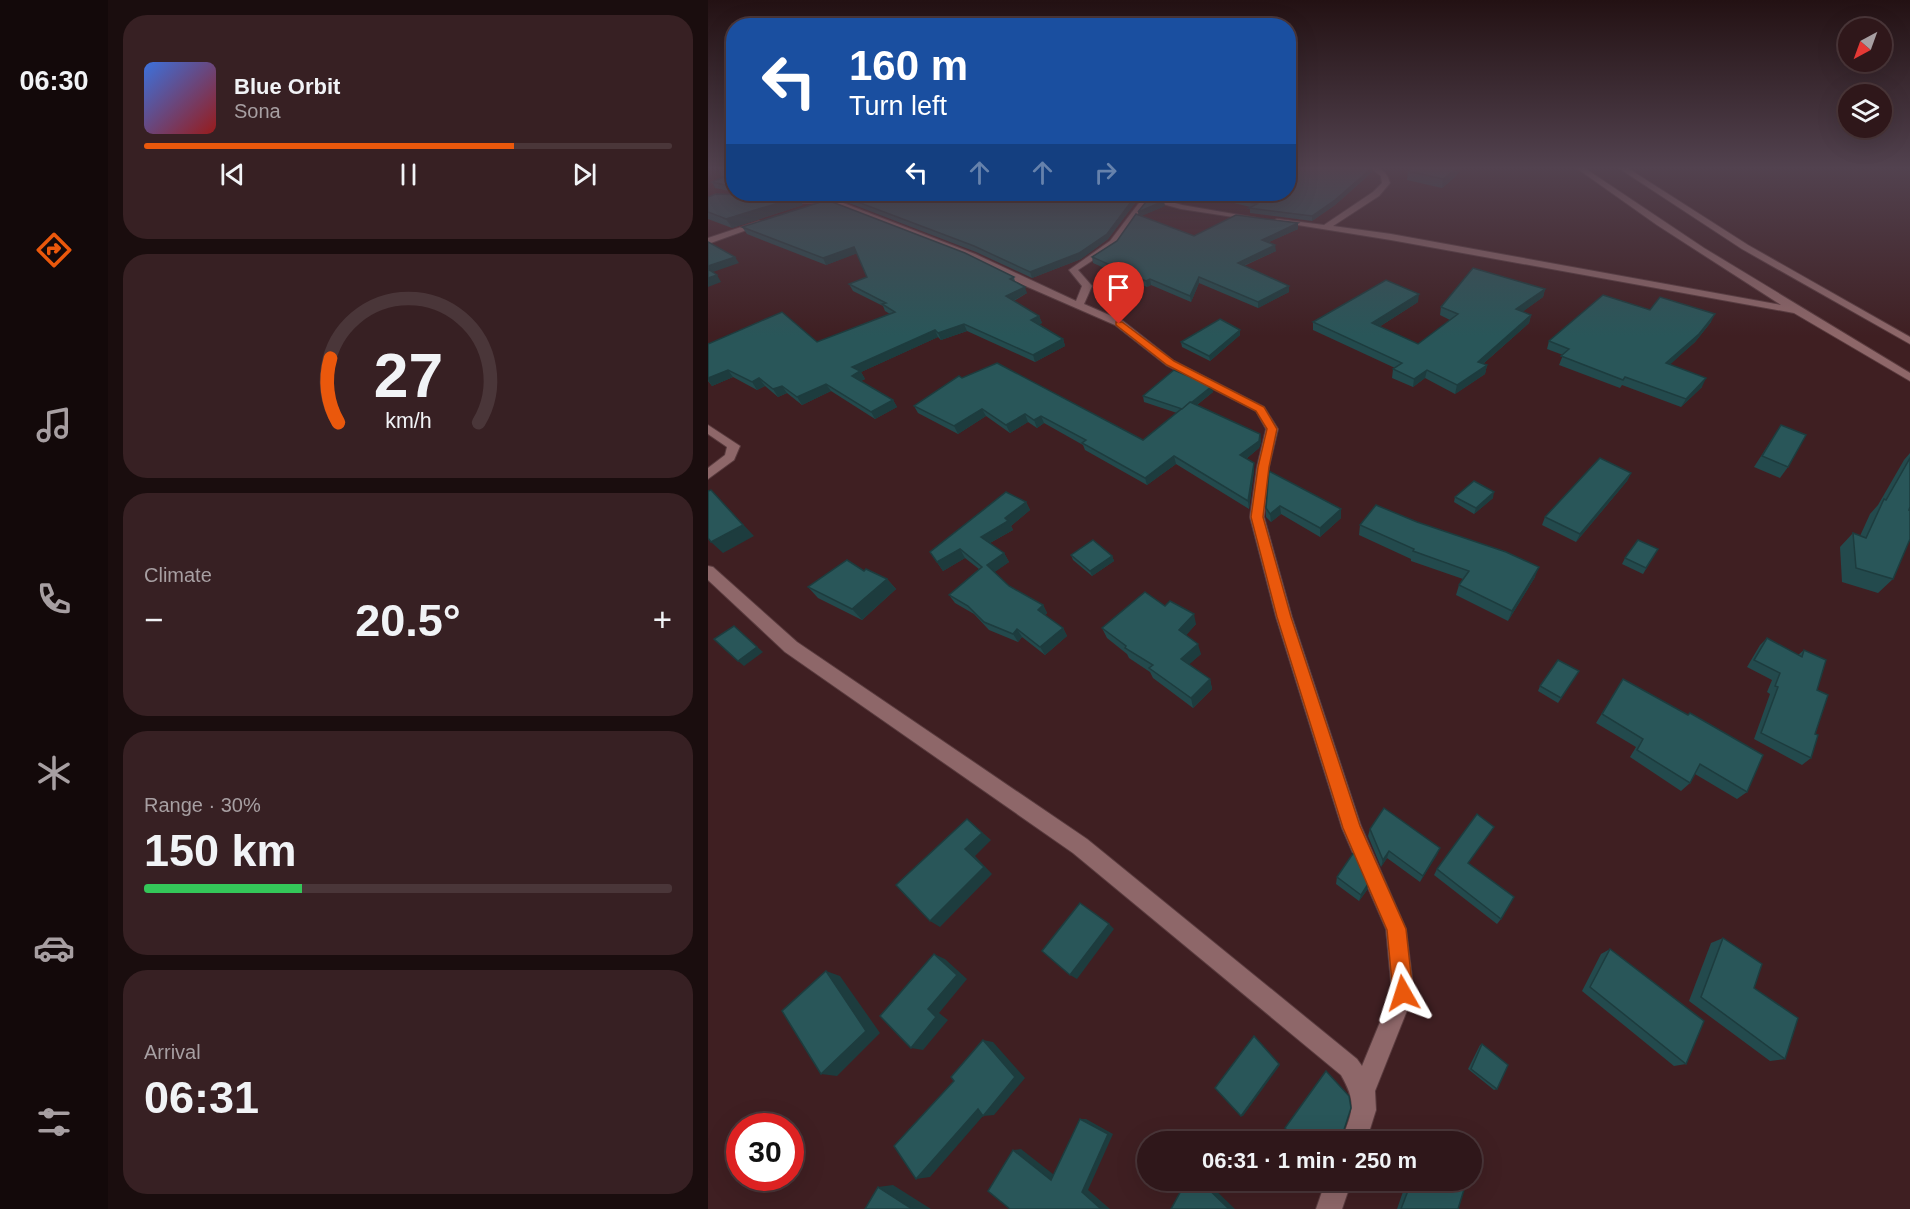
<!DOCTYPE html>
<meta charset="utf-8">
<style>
:root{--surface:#2f171a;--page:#372023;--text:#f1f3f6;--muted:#a79fa2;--line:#4a3639;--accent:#ea580c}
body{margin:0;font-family:Helvetica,sans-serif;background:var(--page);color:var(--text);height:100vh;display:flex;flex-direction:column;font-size:22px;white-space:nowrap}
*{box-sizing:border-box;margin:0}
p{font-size:20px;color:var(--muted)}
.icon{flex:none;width:33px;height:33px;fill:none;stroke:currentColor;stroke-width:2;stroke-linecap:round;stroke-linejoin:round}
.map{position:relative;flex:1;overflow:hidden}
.sheet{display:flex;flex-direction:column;gap:15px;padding:15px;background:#1a0d0e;width:600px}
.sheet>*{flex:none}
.guide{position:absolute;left:18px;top:18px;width:570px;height:183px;border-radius:24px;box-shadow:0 6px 24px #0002,0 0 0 2px var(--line);background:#1a4fa0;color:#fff;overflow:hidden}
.needle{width:39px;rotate:221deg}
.controls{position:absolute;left:1130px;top:18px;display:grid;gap:12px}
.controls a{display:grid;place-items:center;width:54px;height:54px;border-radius:50%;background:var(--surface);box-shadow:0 6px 24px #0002,0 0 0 2px var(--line);font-size:30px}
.speed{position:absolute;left:18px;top:1113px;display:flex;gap:12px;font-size:30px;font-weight:700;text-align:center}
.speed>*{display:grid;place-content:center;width:78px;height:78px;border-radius:50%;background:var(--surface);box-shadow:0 6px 24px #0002,0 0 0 2px var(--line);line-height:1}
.speed .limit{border:9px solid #d22;background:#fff;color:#111}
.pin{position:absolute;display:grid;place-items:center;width:51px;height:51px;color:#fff;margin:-62px -26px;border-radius:50% 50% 50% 0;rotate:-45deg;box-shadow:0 0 6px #0007}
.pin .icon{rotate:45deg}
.me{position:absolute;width:66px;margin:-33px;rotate:354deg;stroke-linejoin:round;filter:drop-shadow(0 0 4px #0008)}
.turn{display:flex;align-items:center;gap:21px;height:126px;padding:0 24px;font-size:27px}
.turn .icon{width:78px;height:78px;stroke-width:2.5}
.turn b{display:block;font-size:42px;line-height:51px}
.lanes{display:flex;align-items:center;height:57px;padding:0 24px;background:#0003;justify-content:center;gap:30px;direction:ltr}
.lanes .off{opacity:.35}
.big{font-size:45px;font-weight:800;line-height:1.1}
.sheet .card{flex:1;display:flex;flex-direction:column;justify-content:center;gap:9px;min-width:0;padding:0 21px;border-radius:24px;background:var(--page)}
.sheet .dial{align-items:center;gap:0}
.dial svg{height:156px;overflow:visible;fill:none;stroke:var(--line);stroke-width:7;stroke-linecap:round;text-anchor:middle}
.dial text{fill:var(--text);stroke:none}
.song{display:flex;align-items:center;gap:18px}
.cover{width:72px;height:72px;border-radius:9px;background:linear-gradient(135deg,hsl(220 70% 55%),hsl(0 70% 35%))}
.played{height:6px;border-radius:3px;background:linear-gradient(90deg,var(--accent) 70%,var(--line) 70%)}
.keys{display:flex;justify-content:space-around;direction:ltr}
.heat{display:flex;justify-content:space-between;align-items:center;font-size:33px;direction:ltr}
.charge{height:9px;border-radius:4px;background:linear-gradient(90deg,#34c759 30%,var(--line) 0)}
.trip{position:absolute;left:429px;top:1131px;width:345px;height:60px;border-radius:30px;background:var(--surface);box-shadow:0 6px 24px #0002,0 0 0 2px var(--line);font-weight:800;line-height:60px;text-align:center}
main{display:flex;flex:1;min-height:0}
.menu{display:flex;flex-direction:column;width:108px;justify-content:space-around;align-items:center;background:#13090a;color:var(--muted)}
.menu .icon{width:42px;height:42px}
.menu .active{color:var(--accent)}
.menu b{font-size:27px;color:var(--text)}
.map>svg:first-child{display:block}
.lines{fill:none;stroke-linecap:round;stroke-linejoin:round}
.minor-casing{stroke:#593b3e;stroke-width:2}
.minor{fill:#8e6769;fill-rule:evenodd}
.wall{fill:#234a4d}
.shaded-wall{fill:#1d3c3e}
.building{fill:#295659;stroke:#1d3c3e;stroke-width:1.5}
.route{fill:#ea580c;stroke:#983908;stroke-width:1.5}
</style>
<main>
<nav class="menu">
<b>06:30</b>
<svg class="icon active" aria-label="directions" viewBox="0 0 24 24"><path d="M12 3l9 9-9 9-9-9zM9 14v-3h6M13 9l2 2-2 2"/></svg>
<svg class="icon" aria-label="music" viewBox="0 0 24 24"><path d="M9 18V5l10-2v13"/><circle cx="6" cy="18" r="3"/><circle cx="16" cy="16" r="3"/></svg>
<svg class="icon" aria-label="phone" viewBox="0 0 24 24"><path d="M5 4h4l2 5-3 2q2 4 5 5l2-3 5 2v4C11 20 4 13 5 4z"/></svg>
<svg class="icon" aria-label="climate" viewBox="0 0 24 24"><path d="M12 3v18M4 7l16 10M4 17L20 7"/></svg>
<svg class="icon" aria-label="car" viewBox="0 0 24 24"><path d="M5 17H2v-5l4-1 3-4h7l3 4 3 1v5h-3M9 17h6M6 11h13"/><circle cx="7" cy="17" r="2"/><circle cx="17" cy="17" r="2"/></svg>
<svg class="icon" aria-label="filters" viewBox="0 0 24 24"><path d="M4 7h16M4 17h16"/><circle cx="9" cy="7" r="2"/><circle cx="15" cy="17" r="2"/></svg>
</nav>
<section class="sheet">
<div class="card">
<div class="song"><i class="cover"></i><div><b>Blue Orbit</b><p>Sona</p></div></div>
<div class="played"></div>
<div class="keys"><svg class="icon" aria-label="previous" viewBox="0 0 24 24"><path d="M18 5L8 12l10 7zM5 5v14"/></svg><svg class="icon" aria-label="pause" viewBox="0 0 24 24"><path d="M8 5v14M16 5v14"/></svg><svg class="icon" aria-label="next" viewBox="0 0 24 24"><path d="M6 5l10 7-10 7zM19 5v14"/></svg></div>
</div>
<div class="card dial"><svg viewBox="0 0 100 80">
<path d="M14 69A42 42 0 1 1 86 69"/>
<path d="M14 69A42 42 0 0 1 10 36" stroke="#ea580c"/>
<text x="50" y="56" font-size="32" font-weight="700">27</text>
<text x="50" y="72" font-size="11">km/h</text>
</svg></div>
<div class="card"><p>Climate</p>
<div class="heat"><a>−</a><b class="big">20.5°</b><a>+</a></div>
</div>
<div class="card"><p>Range · 30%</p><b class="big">150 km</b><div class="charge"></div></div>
<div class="card"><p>Arrival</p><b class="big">06:31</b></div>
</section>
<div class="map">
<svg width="1202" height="1209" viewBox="0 0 1202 1209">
<rect width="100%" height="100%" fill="#3f1f22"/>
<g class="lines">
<g class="minor-casing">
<g id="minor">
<path d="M661,167C673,167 679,172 682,183L671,196L625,226L683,234L1073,305L949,225L867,167H875L996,248L1202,373V381L1086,313L683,240L565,221L569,219L616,225L665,192L674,183L673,176Z"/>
<polygon points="909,167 918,167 1040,245 1202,337 1202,344 1034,249"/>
<path d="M423,194L439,195L474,205L549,218L545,220L473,209L440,200L408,245L370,270L384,286L376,304L415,321L466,361L556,407L570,429L561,467L556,517L584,617L653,826L698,929L706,993L667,1091L668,1110L658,1142H633C644,1111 650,1105 633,1075L365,853L77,652L0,580V566L5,567L89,642L379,839L649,1059L654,1066L684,993L678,929L634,828L568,617L542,517L549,467L558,429L548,411L458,365L407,325L313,284L261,258L121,203H72L68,201L72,199H125L267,254L368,301L374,286L361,270L402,241L434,199Z"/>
<polygon points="51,221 58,223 0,244 0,238"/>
<polygon points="0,425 32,446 26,460 0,479 0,468 17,455 19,447 0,434"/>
<polygon points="618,1180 644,1180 634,1209 608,1209"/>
</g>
</g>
<use href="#minor" class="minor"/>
</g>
<g class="wall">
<polygon points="26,167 26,192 7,188 4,182 14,178 13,175"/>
<polygon points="665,167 664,172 627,205 604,221 542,213 542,207 491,194 580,194"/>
<polygon points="705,167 755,167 747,177 734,188 699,180 700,171"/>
<polygon points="32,194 165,194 122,197"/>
<polygon points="432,194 486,194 470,200"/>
<polygon points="0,197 95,205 24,228 0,219"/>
<polygon points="139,198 430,199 400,239 373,259 324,278 268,252 141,203"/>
<polygon points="457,206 433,216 486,236 590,223 590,229 561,242 568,251 536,266 581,292 550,308 491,283 483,302 443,285 439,287 385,263 384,257 409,241 431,215"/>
<polygon points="34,227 306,277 307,282 319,293 306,301 331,316 334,323 331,324 355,339 357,346 327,362 259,331 233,340 230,337 153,372 157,379 153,381 185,400 189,407 167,419 123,391 94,405 79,393 70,397 57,386 49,390 25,377 4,386 0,381 0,344 109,342 182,314 177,311 175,306 145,291 141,284 159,277 149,253 118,265 39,234"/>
<polygon points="837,289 835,297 814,312 823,315 821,323 775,364 779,365 777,374 747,394 717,378 705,387 684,378 685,369 687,368 605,330 605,322 710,302 671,327 710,344 742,320 732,315 733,307"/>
<polygon points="942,310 1003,322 987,342 962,364 994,387 973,407 914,385 912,388 851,365 855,355 839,349 841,341"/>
<polygon points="532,330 532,335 502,361 474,347 473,342"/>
<polygon points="254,378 435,440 469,413 436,402 435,396 505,392 489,405 552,434 553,442 551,448 538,459 546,463 546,470 541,509 468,464 439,485 377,450 375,445 336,423 329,428 320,422 302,433 278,416 250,434 210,413 206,406"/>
<polygon points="1073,425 1080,467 1072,478 1046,467"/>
<polygon points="1202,453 1202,507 1185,579 1170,593 1134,582 1132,547 1145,533 1152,536 1162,514 1170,505 1196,460"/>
<polygon points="561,471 633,518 612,537 573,514 563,522 558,517 558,508"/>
<polygon points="923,473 919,481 868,542 834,525 837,517"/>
<polygon points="747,497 785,498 766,514 746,502"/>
<polygon points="318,502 322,510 303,526 305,530 282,543 296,553 301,562 286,572 301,586 335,605 339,613 337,615 355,628 359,636 337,655 314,637 310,642 281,630 266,614 247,603 241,595 271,569 257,558 235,571 222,552"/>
<polygon points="652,525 827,577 800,621 748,595 751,585 755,579 703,561 703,559 651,535"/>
<polygon points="950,549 935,574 914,564 917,558"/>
<polygon points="363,555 404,556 406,561 384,576 365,560"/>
<polygon points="156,571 179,579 188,589 154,620 110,598 100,587"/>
<polygon points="457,606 488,624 478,635 493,654 481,664 502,679 504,689 485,708 445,678 442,672 421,658 419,654 399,638 394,628"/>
<polygon points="1059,638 1090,655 1096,650 1109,690 1107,734 1103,758 1094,765 1046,739 1062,694 1059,692 1064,680 1039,667 1052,645"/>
<polygon points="871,671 850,703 830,691 832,686"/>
<polygon points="915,679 980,715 982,713 1039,792 1029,799 987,774 982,783 973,791 922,757 928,747 888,723"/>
<polygon points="662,829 732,848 712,882 679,858 673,867 660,836"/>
<polygon points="761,864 793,919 789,924 726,875 729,869"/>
<polygon points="629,877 660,884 659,890 651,901 628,884"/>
<polygon points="1015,938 1046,988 1077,1059 1062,1061 981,1001 1003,943"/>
<polygon points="902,949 978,1064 966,1066 874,991 893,954"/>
<polygon points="774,1044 789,1089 786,1090 760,1069 772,1045"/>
<polygon points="716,1135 720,1136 728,1142 714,1142"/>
<polygon points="699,1180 759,1180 750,1209 689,1209"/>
</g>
<g class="shaded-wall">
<polygon points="665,167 664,172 627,205 604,221 604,216"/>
<polygon points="750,167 755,167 747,177 734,188 735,179"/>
<polygon points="120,194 165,194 122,197"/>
<polygon points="429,194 430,199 400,239 373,259 324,278 322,272"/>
<polygon points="473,194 486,194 470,200 469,195"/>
<polygon points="90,197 95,205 24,228 18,219"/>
<polygon points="456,201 457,206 431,217 430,212"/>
<polygon points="590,223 590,229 554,245 554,240"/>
<polygon points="567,245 568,251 530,268 530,263"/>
<polygon points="146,247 150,253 118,265 115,258"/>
<polygon points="27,257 31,263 2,273 0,271 0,266"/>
<polygon points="9,275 13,282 0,287 0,278"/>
<polygon points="491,277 491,283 483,302 482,296"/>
<polygon points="442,279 443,285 439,287 438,281"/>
<polygon points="581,286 581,292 550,308 550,302"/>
<polygon points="317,287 319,293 301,303 298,296"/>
<polygon points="837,289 835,297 806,318 808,309"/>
<polygon points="711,294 710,302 663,332 664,323"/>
<polygon points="1007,314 1003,322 987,342 955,371 958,363"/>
<polygon points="823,315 821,323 768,370 770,362"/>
<polygon points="331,316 334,323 326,327 323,320"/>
<polygon points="256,324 259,331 233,340 230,333"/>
<polygon points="227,330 230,337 153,372 157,379 149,383 144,376 144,367"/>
<polygon points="532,330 532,335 502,361 501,356"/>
<polygon points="355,339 357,346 327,362 325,355"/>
<polygon points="779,365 777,374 747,394 749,385"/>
<polygon points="20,370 25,377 4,386 0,380 0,378"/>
<polygon points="719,370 717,378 705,387 706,379"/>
<polygon points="51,378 57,386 49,390 44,382"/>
<polygon points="998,378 994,387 973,407 978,399"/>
<polygon points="118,384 123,391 94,405 89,397"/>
<polygon points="74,386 79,393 70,397 65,389"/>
<polygon points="504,386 505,392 476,415 475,409"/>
<polygon points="185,400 189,407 167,419 163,412"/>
<polygon points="274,409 278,416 250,434 246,426"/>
<polygon points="317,414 320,422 302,433 298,425"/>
<polygon points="333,416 336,423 329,428 326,420"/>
<polygon points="552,434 553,442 551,448 533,463 532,455"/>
<polygon points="466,456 468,464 439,485 437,478"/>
<polygon points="546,463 546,470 541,509 540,501"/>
<polygon points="923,473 919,481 868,542 872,534"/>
<polygon points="3,490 46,536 15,553 3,542"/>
<polygon points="786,492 785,498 766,514 768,508"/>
<polygon points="318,502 322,510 303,526 305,530 278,545 273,537"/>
<polygon points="572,506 573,514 563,522 562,514"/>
<polygon points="633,509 633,518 612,537 612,528"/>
<polygon points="252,549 257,558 235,571 229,562"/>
<polygon points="296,553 301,562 284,574 279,565"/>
<polygon points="404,556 406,561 384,576 382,571"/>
<polygon points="831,567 827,577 800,621 804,611"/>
<polygon points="179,579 188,589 154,620 144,609"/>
<polygon points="335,605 339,613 334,618 330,610"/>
<polygon points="486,614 488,624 474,640 471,630"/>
<polygon points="26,626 55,652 36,666 30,661"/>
<polygon points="355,628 359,636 337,655 332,647"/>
<polygon points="309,629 314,637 310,642 305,634"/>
<polygon points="490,644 493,654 476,669 473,659"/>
<polygon points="502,679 504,689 485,708 483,698"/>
<polygon points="259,819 283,840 267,856 284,874 232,927 222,921 257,849"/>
<polygon points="732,848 729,855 712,882 715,876"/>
<polygon points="681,851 679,858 673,867 675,860"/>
<polygon points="660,884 659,890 651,901 653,895"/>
<polygon points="401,924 406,929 369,979 362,975"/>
<polygon points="226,954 237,959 259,979 231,1013 240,1020 215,1050 203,1048 220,1009"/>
<polygon points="118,971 132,976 172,1033 129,1076 113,1074"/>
<polygon points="275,1040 285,1042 317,1078 286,1115 275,1116 222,1177 208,1179"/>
<polygon points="571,1064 572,1065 535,1116 533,1116"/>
<polygon points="372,1119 378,1119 405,1134 380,1190 402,1209 393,1209 374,1192"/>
<polygon points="313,1149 350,1178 343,1180 305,1150"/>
<polygon points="491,1180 497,1180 527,1209 521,1209"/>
<polygon points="185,1185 223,1209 204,1209 170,1187"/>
</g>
<g class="building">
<polygon points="10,167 26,167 26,187 4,182 16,177 13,175"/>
<polygon points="580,167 665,167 627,200 604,216 541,208 549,204 511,194 580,194"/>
<polygon points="705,167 750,167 735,179 700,171"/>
<polygon points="8,194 90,197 18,219 0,212 0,197"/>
<polygon points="176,194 429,194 399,234 371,253 322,272 266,246 139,198"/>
<polygon points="441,198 456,201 430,212"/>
<polygon points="119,200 257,253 306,277 302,279 317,287 298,296 331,316 323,320 355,339 325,355 256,324 230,333 227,330 144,367 152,371 144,376 185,400 163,412 118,384 89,397 74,386 65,389 51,378 44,382 20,370 0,378 0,344 74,312 109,342 187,312 174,304 178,303 141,284 159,277 146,247 115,258 34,227"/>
<polygon points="428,214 486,236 528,215 590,223 554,240 567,245 530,263 581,286 550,302 491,277 482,296 442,279 438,281 384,257 409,241"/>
<polygon points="0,242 27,257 0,266"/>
<polygon points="765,268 837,289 808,309 823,315 770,362 779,365 749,385 719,370 706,379 685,369 694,363 605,322 678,280 711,294 664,323 710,344 750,314 733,307"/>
<polygon points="0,269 9,275 0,278"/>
<polygon points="895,295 942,310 952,297 1007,314 991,334 958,363 998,378 978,399 917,377 915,380 853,356 861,349 841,341"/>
<polygon points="512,319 532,330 501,356 473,342"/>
<polygon points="289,363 435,440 482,402 552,434 551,441 532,455 546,463 540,501 466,456 437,478 374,443 378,440 333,416 326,420 317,414 298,425 274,409 246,426 206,406 251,376 254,378"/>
<polygon points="466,370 504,386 484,402 482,402 474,409 435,396"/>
<polygon points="1073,425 1098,435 1080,467 1054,456"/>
<polygon points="892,458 923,473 872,534 837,517"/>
<polygon points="1202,458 1202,507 1201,510 1202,510 1202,539 1185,579 1148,568 1145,533 1158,538 1176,499 1178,500"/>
<polygon points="561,471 633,509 612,528 572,506 562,514 558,508"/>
<polygon points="766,481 786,492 768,508 747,497"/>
<polygon points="3,490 35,525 3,542 0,538 0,491"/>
<polygon points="298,492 318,502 297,518 300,521 273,537 296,553 279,565 301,586 335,605 330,610 355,628 332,647 309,629 305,634 276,622 260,606 241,595 274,567 252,549 229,562 222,552"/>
<polygon points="668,505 709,522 798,552 831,567 804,611 751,585 761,571 705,551 706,549 652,525"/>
<polygon points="385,540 404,556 382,571 363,555"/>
<polygon points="930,540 950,549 938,568 917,558"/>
<polygon points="139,560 156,571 158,569 179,579 144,609 100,587"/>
<polygon points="437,592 457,606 462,601 486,614 471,630 490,644 473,659 502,679 483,698 441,668 445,665 417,648 418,646 394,628"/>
<polygon points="26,626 49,647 30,661 6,639"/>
<polygon points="1059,638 1094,657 1096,650 1118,660 1109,690 1120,695 1107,734 1110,735 1103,758 1053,733 1070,687 1067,686 1072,673 1046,660"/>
<polygon points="850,660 871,671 853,698 832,686"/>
<polygon points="915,679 980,715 982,713 1055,755 1039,792 992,764 982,783 929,750 935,739 894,714"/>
<polygon points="676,808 732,848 715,876 681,851 675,860 662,829"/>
<polygon points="769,814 786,827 760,863 806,897 793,919 729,869"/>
<polygon points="259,819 274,833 257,849 276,867 222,921 188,885"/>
<polygon points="646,852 660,884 653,895 629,877"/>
<polygon points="372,903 401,924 362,975 334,951"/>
<polygon points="1015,938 1054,964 1046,988 1090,1018 1077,1059 993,997"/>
<polygon points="902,949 996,1021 978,1064 882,987"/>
<polygon points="226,954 249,975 220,1009 228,1017 203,1048 172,1016"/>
<polygon points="118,971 158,1031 113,1074 74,1011"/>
<polygon points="546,1036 571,1064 533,1116 507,1088"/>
<polygon points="275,1040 307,1077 275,1116 270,1109 208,1179 186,1146 246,1081 243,1077"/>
<polygon points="774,1044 800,1065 789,1089 763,1069"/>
<polygon points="618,1071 641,1096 643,1108 633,1139 632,1142 588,1142 577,1128"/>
<polygon points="372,1119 400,1134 374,1192 393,1209 302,1209 280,1191 305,1150 343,1180"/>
<polygon points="720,1136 728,1142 718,1142"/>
<polygon points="479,1180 491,1180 521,1209 463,1209"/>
<polygon points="704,1180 759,1180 750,1209 693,1209"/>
<polygon points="170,1187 204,1209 157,1209"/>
</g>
<linearGradient id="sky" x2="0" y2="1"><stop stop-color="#231113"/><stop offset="0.5" stop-color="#52424f"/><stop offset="1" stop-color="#52424f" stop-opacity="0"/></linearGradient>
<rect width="1202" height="336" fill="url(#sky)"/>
<polygon class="route" points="408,322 414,322 466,361 556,407 569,429 561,467 555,517 583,617 652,826 698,929 705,993 702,1000 695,1003 688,1000 685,993 679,930 635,828 569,617 543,517 550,467 559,429 548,411 459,365 408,325"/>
</svg>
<div class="controls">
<a><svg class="needle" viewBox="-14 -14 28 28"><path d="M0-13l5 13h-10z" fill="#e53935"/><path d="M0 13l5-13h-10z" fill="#a79fa2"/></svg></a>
<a><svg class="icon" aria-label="layers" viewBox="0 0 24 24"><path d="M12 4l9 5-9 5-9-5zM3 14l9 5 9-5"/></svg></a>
</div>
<div class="speed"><div class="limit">30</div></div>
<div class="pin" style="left:411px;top:324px;background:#d93025"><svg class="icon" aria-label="arrive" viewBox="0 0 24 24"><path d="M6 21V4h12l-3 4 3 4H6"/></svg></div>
<svg class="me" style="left:695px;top:993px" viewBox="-20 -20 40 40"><path d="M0-17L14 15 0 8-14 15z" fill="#ea580c" stroke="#fff" stroke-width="4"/></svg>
<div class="trip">06:31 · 1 min · 250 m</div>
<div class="guide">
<div class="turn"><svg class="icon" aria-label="left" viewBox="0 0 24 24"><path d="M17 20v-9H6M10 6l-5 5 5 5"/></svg><div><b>160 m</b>Turn left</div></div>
<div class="lanes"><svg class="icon" aria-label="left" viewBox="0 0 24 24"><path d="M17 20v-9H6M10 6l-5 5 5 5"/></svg><svg class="icon off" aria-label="ahead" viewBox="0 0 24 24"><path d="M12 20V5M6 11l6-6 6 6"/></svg><svg class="icon off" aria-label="ahead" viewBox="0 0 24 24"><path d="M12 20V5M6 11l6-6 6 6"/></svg><svg class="icon off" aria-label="right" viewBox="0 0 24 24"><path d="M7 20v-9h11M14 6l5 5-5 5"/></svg></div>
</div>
</div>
</main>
